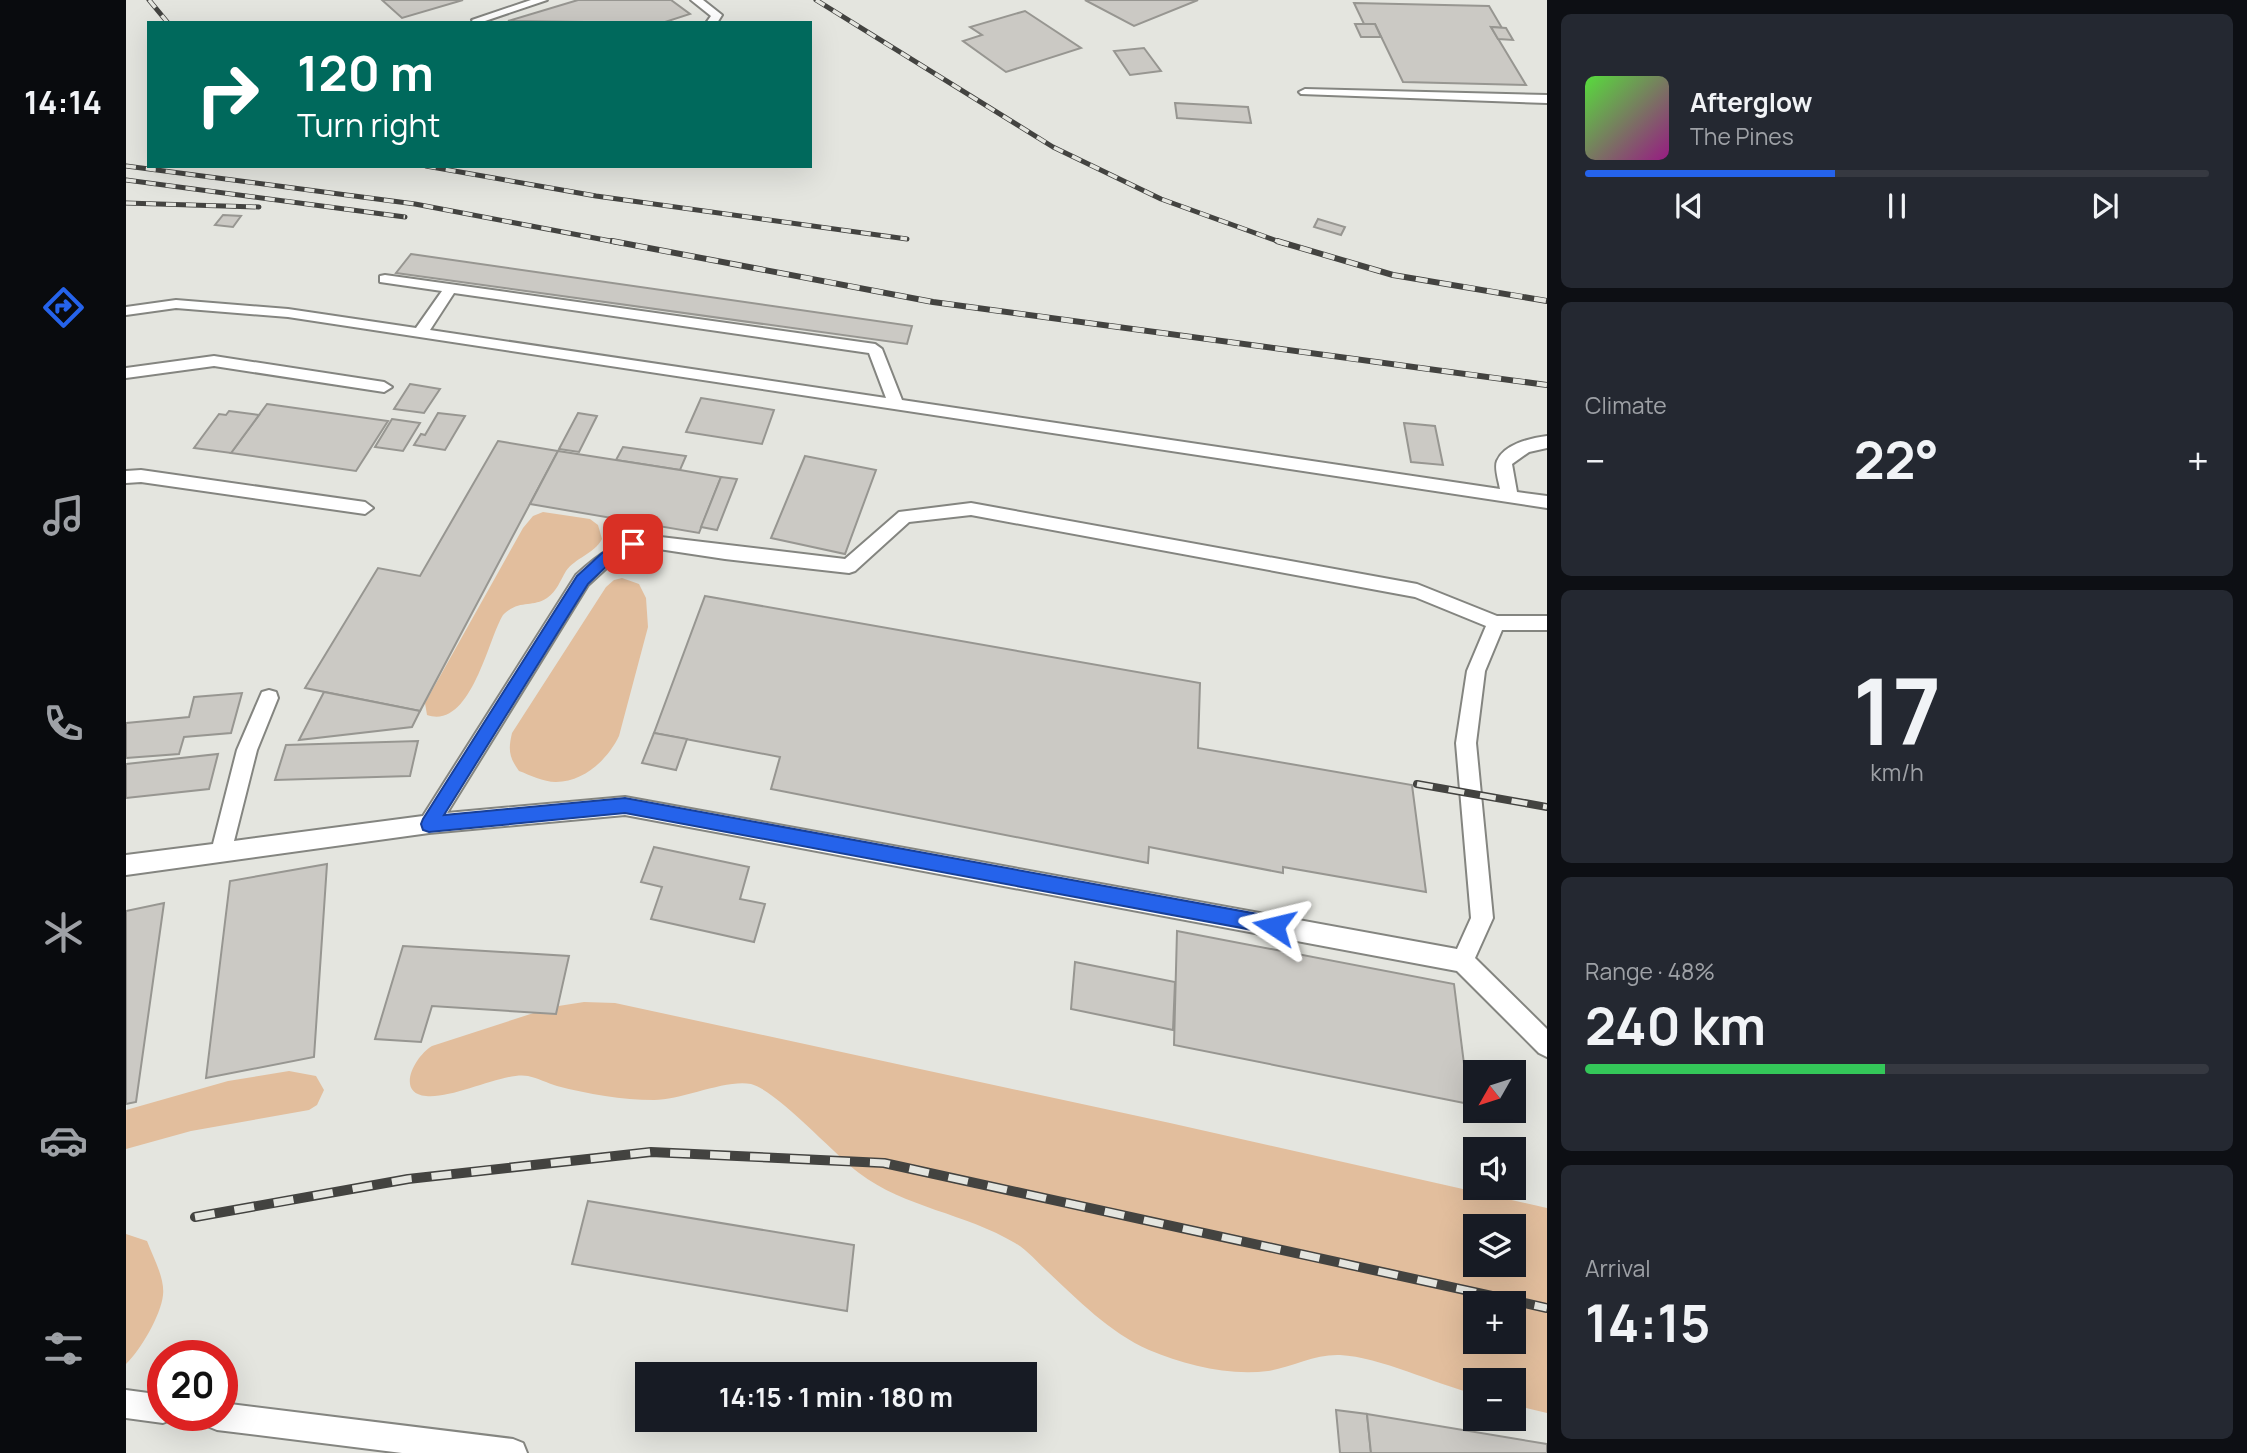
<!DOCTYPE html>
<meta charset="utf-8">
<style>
:root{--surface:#171b24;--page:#242831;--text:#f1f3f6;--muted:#9ea1a6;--line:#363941;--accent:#2563eb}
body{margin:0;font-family:Manrope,sans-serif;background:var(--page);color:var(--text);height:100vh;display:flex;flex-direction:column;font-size:26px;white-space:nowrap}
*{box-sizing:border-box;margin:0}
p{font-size:23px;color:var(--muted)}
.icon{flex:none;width:38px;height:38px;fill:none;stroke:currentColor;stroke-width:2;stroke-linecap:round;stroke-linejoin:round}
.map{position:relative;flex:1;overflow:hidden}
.drawer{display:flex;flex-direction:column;gap:14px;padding:14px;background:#0d0f14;width:700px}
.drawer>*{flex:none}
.banner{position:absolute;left:21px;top:21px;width:665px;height:147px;border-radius:0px;box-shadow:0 7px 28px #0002;background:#00695c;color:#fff;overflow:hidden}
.needle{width:46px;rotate:231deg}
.fabs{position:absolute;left:1337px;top:1060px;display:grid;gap:14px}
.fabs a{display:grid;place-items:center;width:63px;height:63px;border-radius:0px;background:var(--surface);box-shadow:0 7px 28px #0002;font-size:35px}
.speed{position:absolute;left:21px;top:1340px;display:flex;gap:14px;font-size:35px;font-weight:700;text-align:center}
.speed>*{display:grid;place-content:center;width:91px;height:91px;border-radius:50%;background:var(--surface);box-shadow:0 7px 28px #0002;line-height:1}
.speed .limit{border:10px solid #d22;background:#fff;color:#111}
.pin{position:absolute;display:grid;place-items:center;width:60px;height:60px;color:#fff;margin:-30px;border-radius:14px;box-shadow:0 4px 10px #0006}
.me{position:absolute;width:77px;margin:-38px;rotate:280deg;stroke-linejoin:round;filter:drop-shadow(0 0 5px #0008)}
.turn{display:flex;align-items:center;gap:24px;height:147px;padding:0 35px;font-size:32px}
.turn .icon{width:91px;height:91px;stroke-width:2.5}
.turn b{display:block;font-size:49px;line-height:60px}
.big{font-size:52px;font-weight:700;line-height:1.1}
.drawer .tile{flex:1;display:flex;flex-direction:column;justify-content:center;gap:10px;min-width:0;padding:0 24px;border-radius:10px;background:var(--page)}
.drawer .dial{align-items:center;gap:0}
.dial b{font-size:91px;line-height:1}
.song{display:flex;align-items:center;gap:21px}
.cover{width:84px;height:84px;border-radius:10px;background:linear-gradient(135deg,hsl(110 70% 55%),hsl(310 70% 35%))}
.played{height:7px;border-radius:4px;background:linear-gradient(90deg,var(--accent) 40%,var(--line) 40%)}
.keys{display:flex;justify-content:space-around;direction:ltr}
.heat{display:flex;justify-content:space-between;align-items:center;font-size:38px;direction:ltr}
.charge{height:10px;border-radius:5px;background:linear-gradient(90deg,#34c759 48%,var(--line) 0)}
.trip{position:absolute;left:509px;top:1362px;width:402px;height:70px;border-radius:0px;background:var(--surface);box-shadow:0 7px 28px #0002;font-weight:700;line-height:70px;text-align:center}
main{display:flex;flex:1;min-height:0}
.tabs{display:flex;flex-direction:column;width:126px;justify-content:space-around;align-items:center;background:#090b0e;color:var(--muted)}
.tabs .icon{width:49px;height:49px}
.tabs .selected{color:var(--accent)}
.tabs b{font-size:32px;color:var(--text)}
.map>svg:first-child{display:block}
.green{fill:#e2be9d;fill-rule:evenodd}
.building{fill:#cbc9c4;stroke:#979691;stroke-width:2}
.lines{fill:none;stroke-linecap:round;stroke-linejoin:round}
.service-casing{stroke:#848580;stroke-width:4}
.service{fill:#fff;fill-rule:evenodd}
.rail-far3-casing{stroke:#434340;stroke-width:5}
.rail-far2-casing{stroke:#434340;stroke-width:6}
.rail-far1-casing{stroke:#434340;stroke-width:8}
.rail-casing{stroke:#434340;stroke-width:10}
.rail-far3{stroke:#e4e5df;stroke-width:3.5;stroke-dasharray:10;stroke-linecap:butt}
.rail-far2{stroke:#e4e5df;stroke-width:4.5;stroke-dasharray:12;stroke-linecap:butt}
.rail-far1{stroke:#e4e5df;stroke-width:5;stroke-dasharray:16;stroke-linecap:butt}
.rail{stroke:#e4e5df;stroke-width:7;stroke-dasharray:20;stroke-linecap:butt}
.route{fill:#2563eb;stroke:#184099;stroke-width:2}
</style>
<main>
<nav class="tabs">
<b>14:14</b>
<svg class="icon selected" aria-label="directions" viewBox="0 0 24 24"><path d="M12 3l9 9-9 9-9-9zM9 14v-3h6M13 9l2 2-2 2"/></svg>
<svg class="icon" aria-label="music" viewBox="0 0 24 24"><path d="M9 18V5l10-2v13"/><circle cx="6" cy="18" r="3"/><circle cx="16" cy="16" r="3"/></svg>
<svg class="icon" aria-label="phone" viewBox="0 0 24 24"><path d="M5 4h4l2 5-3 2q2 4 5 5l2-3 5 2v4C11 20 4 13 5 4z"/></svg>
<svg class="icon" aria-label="climate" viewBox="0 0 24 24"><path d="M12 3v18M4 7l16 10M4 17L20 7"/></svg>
<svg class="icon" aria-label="car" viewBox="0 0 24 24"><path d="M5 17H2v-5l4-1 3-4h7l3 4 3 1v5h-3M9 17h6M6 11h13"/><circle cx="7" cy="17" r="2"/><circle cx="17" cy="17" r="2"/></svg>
<svg class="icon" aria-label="filters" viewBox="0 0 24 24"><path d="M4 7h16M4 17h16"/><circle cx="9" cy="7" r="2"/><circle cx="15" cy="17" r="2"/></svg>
</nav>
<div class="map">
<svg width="1421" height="1453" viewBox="0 0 1421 1453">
<rect width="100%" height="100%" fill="#e4e5df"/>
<g class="green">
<path d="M417,512L464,519L472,525L476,539C468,554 449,558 440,571C434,581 431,591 421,598C406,608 393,599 377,615C362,639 345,730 301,715L299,703L397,528L407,516Z"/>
<path d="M496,578L513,584L520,598L522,627L493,736C482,759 458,782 430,782C417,782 404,775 393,771C383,757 382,750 386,733L480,587L488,580Z"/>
<path d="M458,1002L489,1003L1044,1123L1421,1208V1413L1388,1405V1381H1349V1394C1309,1384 1254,1357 1214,1355C1189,1354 1166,1367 1142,1371C1102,1376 1059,1365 1023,1350C983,1332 952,1300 921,1271C911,1262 901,1250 889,1243C839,1213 779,1208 733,1173C708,1154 650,1090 625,1084C600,1079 555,1100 528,1100C496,1100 462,1094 431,1086C421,1083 412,1078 402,1076C380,1071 328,1099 300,1096C269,1093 289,1056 306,1046L426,1007ZM1349,1227H1388V1265H1349ZM1349,1304H1388V1342H1349Z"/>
<polygon points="163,1071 190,1076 198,1090 191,1105 183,1110 65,1131 0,1149 0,1110 102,1081"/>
<path d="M0,1234L21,1241C27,1257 39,1278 37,1295C35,1315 14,1351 0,1364Z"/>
</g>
<g class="building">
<polygon points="256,0 337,0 276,18"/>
<polygon points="452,0 545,0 564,14 536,23 382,21"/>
<polygon points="959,0 1072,0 1008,26"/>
<polygon points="1228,3 1363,6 1376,28 1365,27 1400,85 1277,82 1249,24 1238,24"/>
<polygon points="899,11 955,48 880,72 837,41 856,35 844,27"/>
<polygon points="1229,24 1249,24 1255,37 1235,37"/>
<polygon points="1365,27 1380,28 1387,40 1372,39"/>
<polygon points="1018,48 1035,71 1004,75 988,51"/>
<polygon points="1049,103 1122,107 1125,123 1051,118"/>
<polygon points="97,215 115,216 107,227 89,225"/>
<polygon points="1192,219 1219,227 1215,235 1188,227"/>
<polygon points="285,254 786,326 781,344 270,273"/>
<polygon points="284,384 314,389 298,413 268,409"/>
<polygon points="575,398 648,410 636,444 560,432"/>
<polygon points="141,404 262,421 230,471 105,453"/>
<polygon points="103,411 133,415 105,453 68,448 93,414 100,415"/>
<polygon points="312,413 339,416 319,450 288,445 295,434 299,435"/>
<polygon points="452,413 471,416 453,452 433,449"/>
<polygon points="266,419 294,423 277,451 249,447"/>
<polygon points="1278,423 1309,426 1317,465 1285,462"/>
<polygon points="372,441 432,451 294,711 179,688 252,568 294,576"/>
<polygon points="497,447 560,456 554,470 490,460"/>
<polygon points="432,451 554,470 595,477 573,533 404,504"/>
<polygon points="679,456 750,470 719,554 645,538"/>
<polygon points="595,477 611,479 591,530 575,527"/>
<polygon points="579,596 1074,683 1072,748 1286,785 1300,892 1157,867 1157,873 1023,847 1022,863 645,789 654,757 528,733"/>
<polygon points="198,692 294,711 286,727 173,740"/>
<polygon points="116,693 105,733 58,737 53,754 0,758 0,723 63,717 68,697"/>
<polygon points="528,733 561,739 550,770 516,763"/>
<polygon points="292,741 284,776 149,780 160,745"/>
<polygon points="92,754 83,789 0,798 0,764"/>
<polygon points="528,847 623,867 614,899 639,904 628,942 525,919 536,887 515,882"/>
<polygon points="201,864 188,1057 80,1078 104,881"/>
<polygon points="38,903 10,1102 0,1104 0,911"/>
<polygon points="1051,931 1328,984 1343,1104 1048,1045"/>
<polygon points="277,946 443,956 430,1014 306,1006 295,1042 249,1039"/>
<polygon points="949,962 1049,982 1047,1030 945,1009"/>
<polygon points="462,1201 728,1245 721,1311 446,1264"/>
<polygon points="1210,1410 1241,1414 1245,1453 1214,1453"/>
<polygon points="1241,1414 1421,1444 1421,1453 1245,1453"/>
</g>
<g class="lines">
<g class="service-casing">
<g id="service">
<polygon points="405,0 421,0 359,21 360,23 348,23 346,20"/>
<polygon points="565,0 577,0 596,15 591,23 580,23 585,16"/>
<polygon points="1179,89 1421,95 1421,103 1175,94 1173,92"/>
<path d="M259,275L749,344L756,349L776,400L1374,489C1373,482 1368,468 1371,461C1378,444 1405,438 1421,436V448L1403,452L1386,464L1391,492L1421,496V508L162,317L50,308L0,315V307L50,300L162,309L290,328L316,291L254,282V276ZM328,293L743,353L760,398L304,330Z"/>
<polygon points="88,356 258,382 266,387 258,392 88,366 0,378 0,368"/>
<polygon points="15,470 239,502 247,508 239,514 15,482 0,483 0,471"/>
<path d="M845,503L1291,584L1371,616H1421V630H1376L1359,671L1350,743L1367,918L1349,958L1421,1029V1057L1413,1053L1331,971L499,815L303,833L0,875V855L87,844L111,750L136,692L143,690L150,692L152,698L131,750L108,841L297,816L450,575C473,554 493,539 526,536L719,559L773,512ZM845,515L1289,597L1360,626L1341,671L1330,743L1345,918L1331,949L499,797L321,813L462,585L487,562L510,550L526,548L599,559L723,573L729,571L783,522Z"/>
<polygon points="0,1390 37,1395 37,1416 48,1416 47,1419 37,1423 0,1418"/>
<polygon points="96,1403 387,1439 397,1443 401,1453 276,1453 91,1430 81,1426 77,1416 96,1416"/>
</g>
</g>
<use href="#service" class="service"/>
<g class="rail-far3-casing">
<g id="rail-far3">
<polyline points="23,0 42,23"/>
<polyline points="690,0 927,147 1035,199 1157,243"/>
<polyline points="0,166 289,204 495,243"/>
<polyline points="300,166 470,196 781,239"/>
<polyline points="0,180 279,217"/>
<polyline points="0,203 133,207"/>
</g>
</g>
<g class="rail-far2-casing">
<g id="rail-far2">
<polyline points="486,241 807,302 1421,385"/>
<polyline points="1151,241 1267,275 1421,301"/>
</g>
</g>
<g class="rail-far1-casing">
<polyline id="rail-far1" points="1291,784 1421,807"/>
</g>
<g class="rail-casing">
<polyline id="rail" points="69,1217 282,1179 525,1152 758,1163 1421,1308"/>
</g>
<use href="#rail-far3" class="rail-far3"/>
<use href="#rail-far2" class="rail-far2"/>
<use href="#rail-far1" class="rail-far1"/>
<use href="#rail" class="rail"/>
</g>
<polygon class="route" points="507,539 514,544 512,548 486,561 462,584 318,815 499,798 1148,917 1154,920 1157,926 1154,932 1148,934 499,813 303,832 297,830 295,824 297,819 451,576 476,553"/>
</svg>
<div class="fabs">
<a><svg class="needle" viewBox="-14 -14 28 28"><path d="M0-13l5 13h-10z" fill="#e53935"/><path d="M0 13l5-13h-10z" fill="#9ea1a6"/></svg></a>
<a><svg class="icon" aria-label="sound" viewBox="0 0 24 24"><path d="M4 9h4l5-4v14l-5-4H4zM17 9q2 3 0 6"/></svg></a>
<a><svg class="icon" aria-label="layers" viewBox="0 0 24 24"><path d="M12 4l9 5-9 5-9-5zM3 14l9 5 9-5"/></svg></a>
<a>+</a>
<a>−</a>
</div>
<div class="speed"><div class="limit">20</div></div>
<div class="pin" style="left:507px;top:544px;background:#d93025"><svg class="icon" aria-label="arrive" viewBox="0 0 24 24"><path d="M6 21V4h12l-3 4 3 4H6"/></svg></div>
<svg class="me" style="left:1148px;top:926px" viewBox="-20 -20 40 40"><path d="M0-17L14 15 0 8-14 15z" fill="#2563eb" stroke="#fff" stroke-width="4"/></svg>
<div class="trip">14:15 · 1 min · 180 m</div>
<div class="banner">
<div class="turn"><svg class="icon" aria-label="right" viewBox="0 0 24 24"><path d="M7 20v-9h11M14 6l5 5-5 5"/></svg><div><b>120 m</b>Turn right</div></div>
</div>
</div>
<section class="drawer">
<div class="tile">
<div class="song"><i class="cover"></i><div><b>Afterglow</b><p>The Pines</p></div></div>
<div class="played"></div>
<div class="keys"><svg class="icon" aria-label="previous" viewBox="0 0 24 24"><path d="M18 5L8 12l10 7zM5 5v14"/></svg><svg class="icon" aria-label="pause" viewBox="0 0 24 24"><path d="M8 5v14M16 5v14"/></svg><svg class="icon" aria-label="next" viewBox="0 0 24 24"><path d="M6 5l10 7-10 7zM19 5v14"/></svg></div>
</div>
<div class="tile"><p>Climate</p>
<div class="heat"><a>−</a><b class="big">22°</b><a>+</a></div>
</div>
<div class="tile dial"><b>17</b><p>km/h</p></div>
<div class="tile"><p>Range · 48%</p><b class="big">240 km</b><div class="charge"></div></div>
<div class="tile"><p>Arrival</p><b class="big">14:15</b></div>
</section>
</main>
